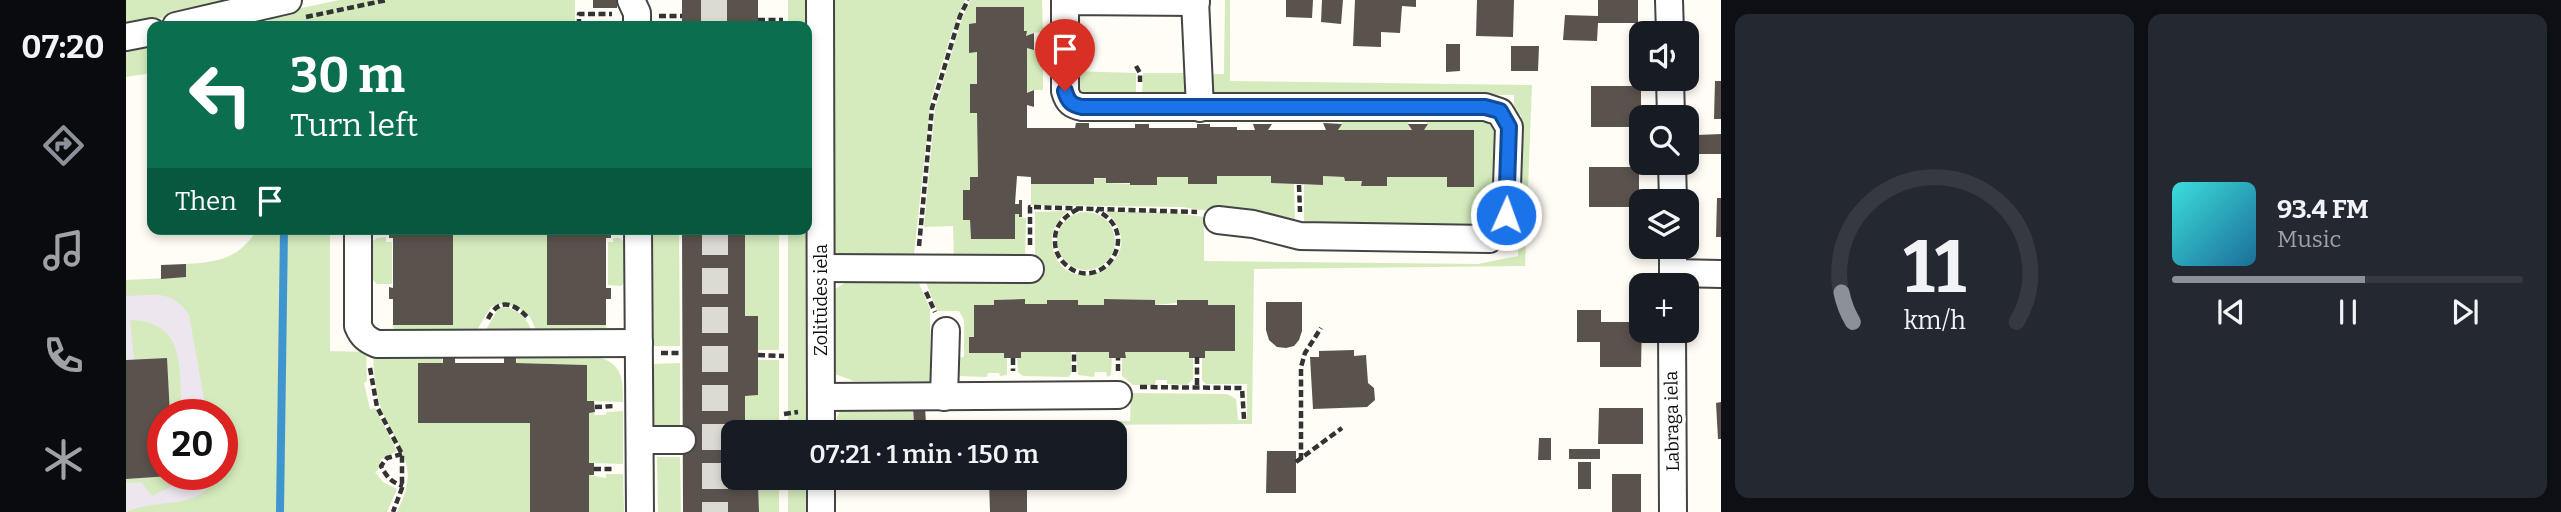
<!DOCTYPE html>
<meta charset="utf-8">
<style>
:root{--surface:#171b24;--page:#242831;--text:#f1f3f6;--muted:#9ea1a6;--line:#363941;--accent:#8c9099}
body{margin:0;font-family:Bitter,serif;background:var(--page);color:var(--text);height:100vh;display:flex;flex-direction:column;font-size:26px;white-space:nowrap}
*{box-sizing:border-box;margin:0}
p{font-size:23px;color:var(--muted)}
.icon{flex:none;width:38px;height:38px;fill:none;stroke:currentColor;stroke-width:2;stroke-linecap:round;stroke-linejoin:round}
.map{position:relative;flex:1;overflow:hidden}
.sheet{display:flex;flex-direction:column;gap:14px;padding:14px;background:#0d0f14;width:840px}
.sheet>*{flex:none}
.guide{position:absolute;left:21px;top:21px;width:665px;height:214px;border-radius:14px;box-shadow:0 4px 10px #0003;background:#0b6e4f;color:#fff;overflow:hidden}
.controls{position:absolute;left:1503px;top:21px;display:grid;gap:14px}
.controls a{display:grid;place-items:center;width:70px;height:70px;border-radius:14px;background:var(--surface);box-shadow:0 4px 10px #0003;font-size:35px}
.speed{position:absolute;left:21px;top:399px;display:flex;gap:14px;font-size:35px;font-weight:700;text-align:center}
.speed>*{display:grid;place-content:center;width:91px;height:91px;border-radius:50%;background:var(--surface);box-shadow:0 4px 10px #0003;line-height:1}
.speed .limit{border:10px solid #d22;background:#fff;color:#111}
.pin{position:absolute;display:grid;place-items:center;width:60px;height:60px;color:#fff;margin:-72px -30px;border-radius:50% 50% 50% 0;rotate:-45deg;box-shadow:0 0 7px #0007}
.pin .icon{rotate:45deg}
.me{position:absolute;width:77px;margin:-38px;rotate:2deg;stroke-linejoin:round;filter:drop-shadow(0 0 5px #0008)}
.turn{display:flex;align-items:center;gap:24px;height:147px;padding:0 28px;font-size:32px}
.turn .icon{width:91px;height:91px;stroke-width:2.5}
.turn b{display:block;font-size:49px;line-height:60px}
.then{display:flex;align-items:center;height:66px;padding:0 28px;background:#0003;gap:14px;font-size:26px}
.sheet .card{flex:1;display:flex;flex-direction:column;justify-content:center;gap:10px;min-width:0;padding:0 24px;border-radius:14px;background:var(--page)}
.sheet .dial{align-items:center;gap:0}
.dial svg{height:182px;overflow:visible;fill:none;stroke:var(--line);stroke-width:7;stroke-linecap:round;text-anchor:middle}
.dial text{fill:var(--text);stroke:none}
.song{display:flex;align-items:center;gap:21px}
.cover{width:84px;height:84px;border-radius:10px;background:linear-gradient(135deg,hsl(180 70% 55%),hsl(200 70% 35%))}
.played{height:7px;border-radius:4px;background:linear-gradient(90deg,var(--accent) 55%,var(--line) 55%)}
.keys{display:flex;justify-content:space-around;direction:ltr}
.sheet .tiles{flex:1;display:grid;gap:14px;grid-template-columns:repeat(2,1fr)}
.trip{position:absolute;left:595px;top:420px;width:406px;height:70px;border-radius:14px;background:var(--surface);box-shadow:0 4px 10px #0003;font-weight:600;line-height:70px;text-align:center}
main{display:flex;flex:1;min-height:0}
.tab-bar{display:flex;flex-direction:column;width:126px;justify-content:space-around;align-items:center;background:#090b0e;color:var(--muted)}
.tab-bar .icon{width:49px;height:49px}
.tab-bar .selected{color:var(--accent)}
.tab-bar b{font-size:32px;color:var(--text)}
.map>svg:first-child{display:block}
.industrial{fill:#eee6ef;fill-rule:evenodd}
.green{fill:#d5ebbd}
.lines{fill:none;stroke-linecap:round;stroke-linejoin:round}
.stream{stroke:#3f96cf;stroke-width:8}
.building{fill:#5a524d}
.minor-tunnel{stroke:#dbdad3;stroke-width:26;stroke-dasharray:26 13;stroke-linecap:butt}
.minor-casing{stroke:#444;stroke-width:30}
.path{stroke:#333;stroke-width:4.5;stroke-dasharray:7 3.5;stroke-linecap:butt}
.minor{stroke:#fff;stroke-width:26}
.route-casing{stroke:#114b97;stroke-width:18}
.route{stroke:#1a73e8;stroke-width:12}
.labels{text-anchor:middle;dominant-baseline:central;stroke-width:7;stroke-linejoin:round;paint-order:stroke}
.street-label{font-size:18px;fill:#111;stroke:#fff}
</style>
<main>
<nav class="tab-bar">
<b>07:20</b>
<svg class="icon selected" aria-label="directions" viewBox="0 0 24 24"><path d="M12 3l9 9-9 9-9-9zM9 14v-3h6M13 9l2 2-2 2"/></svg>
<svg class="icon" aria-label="music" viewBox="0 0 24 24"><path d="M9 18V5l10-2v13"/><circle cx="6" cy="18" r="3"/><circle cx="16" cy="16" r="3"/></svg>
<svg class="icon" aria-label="phone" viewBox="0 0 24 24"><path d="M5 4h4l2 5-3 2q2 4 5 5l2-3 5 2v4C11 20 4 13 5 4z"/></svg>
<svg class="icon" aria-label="climate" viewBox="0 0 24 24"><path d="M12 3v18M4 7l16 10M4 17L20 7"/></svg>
</nav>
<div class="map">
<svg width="1595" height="512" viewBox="0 0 1595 512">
<rect width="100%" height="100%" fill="#fffdf5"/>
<path class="industrial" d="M107,285L101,512H0V291ZM37,415H96V474H37Z"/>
<g class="green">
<polygon points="0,0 114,0 0,26"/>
<polygon points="213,0 449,0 449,26 138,26 148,14"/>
<polygon points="662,0 683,0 685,432 662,432 662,229 681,229 681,26 662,26"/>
<polygon points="703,0 839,0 826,32 805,99 787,263 706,262"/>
<polygon points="845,0 916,0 917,32 906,33 905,35 900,36 900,31 843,24 844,53 851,52 851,84 844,84 844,113 851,113 852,177 844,177 844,190 837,191 837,219 844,220 845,239 889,239 889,214 893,214 893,217 900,218 899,260 828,263 827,226 798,227 809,109 836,18"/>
<path d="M1099,0H1104V81L1406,85L1399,266L1128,269L1126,424L711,426V417L715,408L787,406L788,423L1004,421L1005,393L1101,394L1110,399L1112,420H1121V384H1080L1076,380V357H1079V351H1109V305H1082V300L1029,305V300L979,299L978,305H952L951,300H922L921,304H899L898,299L868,300V305H849L848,337H843V352L878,353V358H881V375L874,376L873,373H862L861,377L832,376L829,370V358L838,357V320L833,311H811L797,275L909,273V212L942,211C930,221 923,233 927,249C941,306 1032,258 979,211L1050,213L1078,217V261L1352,264L1392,256L1395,115L1388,114V95L1093,94L1086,91L1084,74H1098Z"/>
<polygon points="26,42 26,73 0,77 0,48"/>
<polygon points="901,48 917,50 917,90 905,90 904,93 901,93"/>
<polygon points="945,71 1010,73 1010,96 952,95"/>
<polygon points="1017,73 1064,73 1062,95 1016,96"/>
<polygon points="1301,120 1355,121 1362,123 1368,130 1368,207 1356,220 1348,225 1183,226 1178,221 1178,185 1196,185 1197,176 1218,177 1219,181 1236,181 1236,186 1261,186 1261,177 1321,177 1321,187 1348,187 1348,130 1298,130 1298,126 1301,126"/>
<polygon points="1216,122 1282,122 1286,130 1212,130"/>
<polygon points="1091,176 1145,176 1168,183 1169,222 1090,209 1083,211 1056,207 905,205 905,184 980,178 981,183 1030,185 1031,177 1062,177 1063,184 1091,184"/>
<circle cx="960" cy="241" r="29"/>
<path d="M132,229H204V351L240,352L241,381L238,383L244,409L249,408L271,451L255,459L252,470L249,472L257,482L271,489L261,512H0C32,497 77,512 90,474H96V415H81L63,315C46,289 28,295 0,296V280L60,277V264C93,262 112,259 132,229Z"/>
<polygon points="327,229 421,229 421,325 480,325 481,333 411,332 404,317 388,304 386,306 376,304 365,307 349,333 268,334 267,325 327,325"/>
<polygon points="527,229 553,229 554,346 528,346"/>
<polygon points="619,229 653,229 653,350 632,350 632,316 619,316"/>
<polygon points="260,237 260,242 266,242 266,284 251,284 247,280 247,241 251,238"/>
<polygon points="487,238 494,238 501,245 501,280 495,286 482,285 482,242 487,242"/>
<polygon points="789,274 804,309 804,381 728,381 706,373 706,291 725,279"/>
<path d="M373,307C390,306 402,318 406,333H358Z"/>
<path d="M4,320C63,322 52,371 56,415H44L41,358L8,360Z"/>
<polygon points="895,352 945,352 945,374 942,377 897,376 892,372 891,358 895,358"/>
<polygon points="950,352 983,352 986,358 985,375 981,377 980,372 969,372 968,377 952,375"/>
<polygon points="999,352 1063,352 1063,357 1067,357 1067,379 1061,385 1041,384 1041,380 1030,380 1029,385 1007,385 996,376 996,358 1000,358"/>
<path d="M247,356L316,357L317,363H292L293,423H404V512H271C297,461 269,449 254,405C249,390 248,373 247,356Z"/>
<path d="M391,357H472C497,364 497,380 497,402L461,401V365L390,363Z"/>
<polygon points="632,360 653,360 653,432 619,432 619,396 632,395"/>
<polygon points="554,363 554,426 528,425 528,364"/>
<polygon points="497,411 497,464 463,463 463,413 468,412 469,415 480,415 481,412"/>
<polygon points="531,457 554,457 555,512 532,512"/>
<polygon points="47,474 58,474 56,481 26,496 15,482 0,483 0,479 47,476"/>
<polygon points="480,474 497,474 498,512 463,512 463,475 480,478"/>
<polygon points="619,478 653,478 653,512 633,512 632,484 619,484"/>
<polygon points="662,478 685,478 686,512 662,512"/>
</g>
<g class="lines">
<polyline class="stream" points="154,512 158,229"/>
</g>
<g class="building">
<rect x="467" y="0" width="24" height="8"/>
<rect x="556" y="0" width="76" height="26"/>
<polygon points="1160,0 1187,0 1186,18 1160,17"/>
<polygon points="1196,0 1217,0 1215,24 1195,22"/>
<polygon points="1229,0 1290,0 1290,7 1276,6 1274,33 1255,32 1255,47 1227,46"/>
<polygon points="1351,0 1388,0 1387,37 1350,36"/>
<polygon points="1472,0 1512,0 1512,23 1472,23 1471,41 1437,40 1439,15 1472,16"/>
<polygon points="850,7 898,7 898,31 901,31 900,36 908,33 908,50 901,48 901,93 908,90 908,107 901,105 901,128 949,128 950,123 963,123 963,128 1009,128 1009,124 1023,124 1023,128 1071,128 1071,124 1084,124 1084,127 1111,127 1111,130 1129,130 1127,124 1146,124 1142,130 1200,130 1197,123 1216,124 1212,130 1286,130 1282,124 1302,124 1298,130 1348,130 1348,187 1321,187 1321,177 1261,177 1261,186 1235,186 1236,181 1219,181 1218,177 1197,176 1197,185 1145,183 1145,176 1091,176 1091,184 1062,184 1062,177 1031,177 1031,185 1004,185 1004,183 980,183 980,178 968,178 968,184 905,184 905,177 891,176 889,204 893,204 893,200 896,200 896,217 893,217 893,214 889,214 889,239 845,239 844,220 837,220 837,190 844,190 844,177 852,177 851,113 844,113 844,84 851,84 851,52 843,53 843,24 850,23"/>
<polygon points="1320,44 1334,44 1334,71 1320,72"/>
<polygon points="1385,46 1413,46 1412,71 1385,71"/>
<polygon points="1589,81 1595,81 1595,119 1588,119"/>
<rect x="1465" y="86" width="50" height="41"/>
<polygon points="1595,134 1595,154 1572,154 1571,135"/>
<rect x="1463" y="167" width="50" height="40"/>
<polygon points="1591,198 1595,198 1595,237 1590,237"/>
<polygon points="263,229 327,229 327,325 267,325 267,299 263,299 263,287 267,288 267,238 263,238"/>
<polygon points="421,229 485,229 485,238 480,238 480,288 485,288 485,299 480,299 480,325 421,325"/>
<polygon points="556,229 619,229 619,316 632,316 632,395 619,396 619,432 607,432 607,478 619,478 619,484 632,484 633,512 557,512"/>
<polygon points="60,264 60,277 35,279 35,265"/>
<polygon points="899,299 899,304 921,304 921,300 952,300 952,305 978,305 978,299 1029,300 1029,305 1051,305 1051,300 1082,300 1082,305 1109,305 1109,351 1079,351 1079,358 1063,358 1063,352 999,352 1000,358 983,358 983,352 895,352 895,358 878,358 878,353 843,353 843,337 848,337 848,305 868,305 868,300"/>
<polygon points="1140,302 1176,302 1176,331 1173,340 1168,346 1160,348 1151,347 1143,340 1140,330"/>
<polygon points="1451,310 1475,310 1475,322 1516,322 1515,367 1474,367 1474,342 1451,342"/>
<polygon points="1228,350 1228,356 1240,355 1242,383 1248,388 1249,400 1241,407 1187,409 1184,357 1193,357 1193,351"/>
<polygon points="41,358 44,415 37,415 37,474 43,474 44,476 0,479 0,360"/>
<polygon points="317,358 329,358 329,363 378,363 378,358 390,358 390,363 461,365 461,401 468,401 469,412 463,413 463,463 468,463 468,475 463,475 463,512 404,512 404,423 292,423 292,363 317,363"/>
<polygon points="1595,402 1595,439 1592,439 1590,403"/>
<polygon points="787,407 799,407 800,423 788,423"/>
<polygon points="1473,408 1517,408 1517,444 1472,444"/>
<polygon points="1413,438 1425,438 1425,460 1412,460"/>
<rect x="1443" y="449" width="31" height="10"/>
<polygon points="1141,451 1170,451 1170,493 1140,493"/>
<rect x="1452" y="462" width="13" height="27"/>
<rect x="1486" y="474" width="29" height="38"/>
<polygon points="901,478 901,512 864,512 863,479"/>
</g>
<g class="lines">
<g class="minor-tunnel">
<polyline points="588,0 588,26"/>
<polyline points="589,229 589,512"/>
</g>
<g class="minor-casing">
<g id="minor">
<polyline points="505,0 511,13 511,26"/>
<polyline points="694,0 695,432"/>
<polyline points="1069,0 1074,108"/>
<polyline points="1543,0 1544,33"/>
<path d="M1070,2L939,1V91C942,102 946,105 956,107H1359L1374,112L1383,127L1380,215L1373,230L1363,239L1174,236L1127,224L1092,220"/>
<polyline points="50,26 162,0"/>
<polyline points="0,37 26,32"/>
<polyline points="1544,79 1545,117"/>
<polyline points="1546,163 1547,201"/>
<path d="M232,229V326C236,336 241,340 251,344L513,343"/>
<polyline points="512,229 514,512"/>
<polyline points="695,268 904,269"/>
<polyline points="1548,273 1595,274"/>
<polyline points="1547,285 1547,247"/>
<polyline points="1546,331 1547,512"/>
<polyline points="696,397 992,395"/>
<polyline points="818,397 820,331"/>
<polyline points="514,440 556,440"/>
<polyline points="695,512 695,478"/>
</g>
</g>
<g class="path">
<polyline points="533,16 556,16"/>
<polyline points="180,17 261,0"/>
<polyline points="632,20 657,20"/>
<polyline points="453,26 453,14 486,14"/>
<polyline points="1010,66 1014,73 1014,82"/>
<polyline points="1173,185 1174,212"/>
<path d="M952,209C939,216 928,225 929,242C929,251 933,259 940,265C974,296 1020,234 970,210"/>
<polyline points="904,245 904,207 1071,212"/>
<polyline points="793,246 806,108 834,16 842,0"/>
<polyline points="800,292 809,312"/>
<path d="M362,319C372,298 387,302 401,317"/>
<polyline points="535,353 556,353"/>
<polyline points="632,355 658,356"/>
<polyline points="1071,357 1071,388"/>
<polyline points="887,358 887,371"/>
<polyline points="244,368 251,407 276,454 276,488 267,512"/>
<polyline points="992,371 992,358"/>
<polyline points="948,372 948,352"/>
<polyline points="1014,387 1116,388 1118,419"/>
<polyline points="469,407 489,406"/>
<polyline points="658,414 672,412"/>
<path d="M276,454L261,458L255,466C260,476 266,483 277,486"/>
<polyline points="1175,460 1175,367 1179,353 1195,328"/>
<polyline points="1170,462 1216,428"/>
<polyline points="468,469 489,469"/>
</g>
<use href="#minor" class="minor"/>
</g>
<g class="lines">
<g class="route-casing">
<path id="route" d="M939,91C942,102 946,105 956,107H1359L1374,111L1383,127L1380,215"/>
</g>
<use href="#route" class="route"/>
</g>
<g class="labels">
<g class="street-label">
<text transform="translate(695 300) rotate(-90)">Zolitūdes iela</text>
<text transform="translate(1546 421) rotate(-91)">Labraga iela</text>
</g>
</g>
</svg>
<div class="controls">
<a><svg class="icon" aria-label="sound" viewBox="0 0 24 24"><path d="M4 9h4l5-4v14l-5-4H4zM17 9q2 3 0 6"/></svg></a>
<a><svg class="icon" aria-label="search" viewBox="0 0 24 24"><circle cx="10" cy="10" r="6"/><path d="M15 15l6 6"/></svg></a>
<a><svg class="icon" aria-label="layers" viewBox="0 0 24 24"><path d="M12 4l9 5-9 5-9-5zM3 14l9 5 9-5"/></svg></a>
<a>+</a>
</div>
<div class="speed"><div class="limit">20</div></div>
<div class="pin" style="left:939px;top:91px;background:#d93025"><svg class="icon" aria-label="arrive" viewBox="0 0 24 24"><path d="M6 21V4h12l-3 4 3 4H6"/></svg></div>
<svg class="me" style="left:1380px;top:215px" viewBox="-20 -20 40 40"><circle r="17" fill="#1a73e8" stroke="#fff" stroke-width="3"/><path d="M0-11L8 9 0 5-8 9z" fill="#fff"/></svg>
<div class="trip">07:21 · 1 min · 150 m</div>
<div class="guide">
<div class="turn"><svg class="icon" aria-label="left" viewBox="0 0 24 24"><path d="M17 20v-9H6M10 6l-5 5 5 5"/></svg><div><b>30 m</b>Turn left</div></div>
<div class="then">Then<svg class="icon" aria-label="arrive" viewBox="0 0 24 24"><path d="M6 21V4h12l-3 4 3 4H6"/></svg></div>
</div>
</div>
<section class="sheet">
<div class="tiles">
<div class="card dial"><svg viewBox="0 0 100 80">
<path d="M14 69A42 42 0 1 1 86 69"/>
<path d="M14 69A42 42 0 0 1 9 56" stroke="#8c9099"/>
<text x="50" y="56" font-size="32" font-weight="700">11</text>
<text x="50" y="72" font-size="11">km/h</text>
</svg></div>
<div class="card">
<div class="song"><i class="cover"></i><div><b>93.4 FM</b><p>Music</p></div></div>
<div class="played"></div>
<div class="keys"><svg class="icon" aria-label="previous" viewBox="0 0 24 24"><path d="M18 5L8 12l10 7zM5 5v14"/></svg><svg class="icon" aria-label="pause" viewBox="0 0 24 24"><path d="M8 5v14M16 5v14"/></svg><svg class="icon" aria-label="next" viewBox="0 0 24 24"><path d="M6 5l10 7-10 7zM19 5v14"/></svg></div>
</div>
</div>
</section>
</main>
